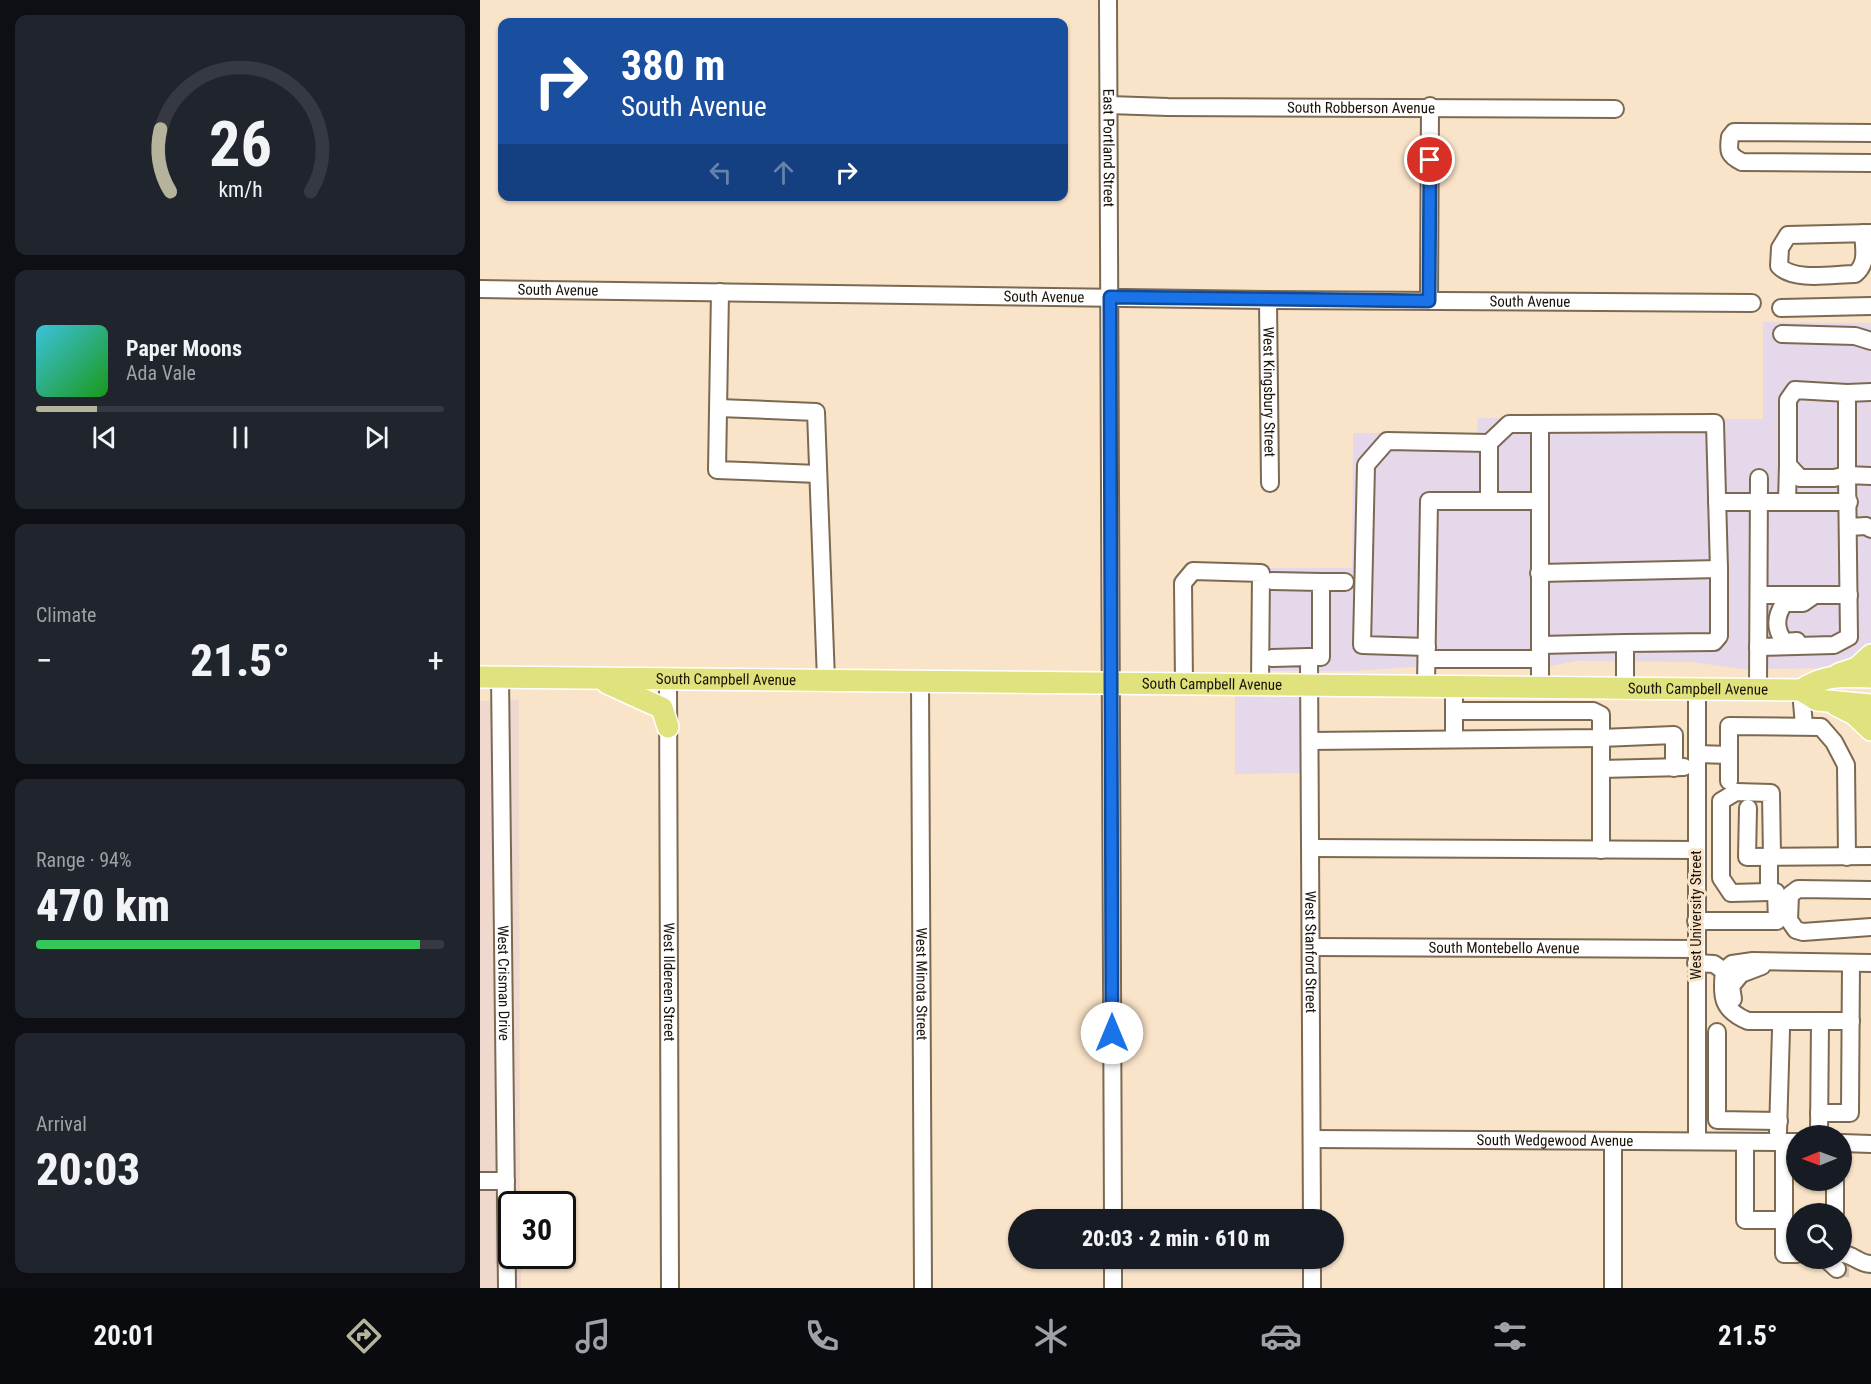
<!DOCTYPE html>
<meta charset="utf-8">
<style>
:root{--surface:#171b24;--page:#20242c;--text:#f1f3f6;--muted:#9ea1a6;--line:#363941;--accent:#b6b39d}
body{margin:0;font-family:"Roboto Condensed",sans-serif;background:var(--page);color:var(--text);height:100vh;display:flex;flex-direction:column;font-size:22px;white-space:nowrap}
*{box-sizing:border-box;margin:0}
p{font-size:20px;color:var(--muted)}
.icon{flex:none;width:33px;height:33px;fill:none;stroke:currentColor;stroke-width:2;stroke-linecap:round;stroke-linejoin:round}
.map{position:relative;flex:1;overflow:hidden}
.sheet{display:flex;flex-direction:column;gap:15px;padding:15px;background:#0d0f14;width:480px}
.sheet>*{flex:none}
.banner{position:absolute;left:18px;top:18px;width:570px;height:183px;border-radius:12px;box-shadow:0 2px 4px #0004;background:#1a4fa0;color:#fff;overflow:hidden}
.needle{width:39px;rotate:269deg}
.tools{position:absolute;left:1306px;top:1125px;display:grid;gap:12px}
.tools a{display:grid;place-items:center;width:66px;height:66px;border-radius:50%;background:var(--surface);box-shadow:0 2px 4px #0004;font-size:30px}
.speed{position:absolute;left:18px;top:1191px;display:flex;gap:12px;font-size:30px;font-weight:700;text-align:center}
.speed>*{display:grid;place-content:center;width:78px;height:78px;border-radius:50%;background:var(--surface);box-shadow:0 2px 4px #0004;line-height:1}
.speed .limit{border:3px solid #111;border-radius:9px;background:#fff;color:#111}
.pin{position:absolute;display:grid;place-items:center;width:51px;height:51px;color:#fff;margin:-26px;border:3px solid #fff;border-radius:50%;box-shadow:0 2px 6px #0007}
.me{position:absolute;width:66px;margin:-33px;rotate:0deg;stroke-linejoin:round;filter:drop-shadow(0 0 4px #0008)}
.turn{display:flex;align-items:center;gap:21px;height:126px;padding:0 24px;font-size:27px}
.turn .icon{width:78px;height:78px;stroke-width:2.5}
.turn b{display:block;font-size:42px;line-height:51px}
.lanes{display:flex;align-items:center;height:57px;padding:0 24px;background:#0003;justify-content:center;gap:30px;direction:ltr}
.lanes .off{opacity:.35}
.big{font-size:45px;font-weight:800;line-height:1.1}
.sheet .widget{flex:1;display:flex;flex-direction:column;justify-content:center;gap:9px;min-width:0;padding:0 21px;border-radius:12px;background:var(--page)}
.sheet .dial{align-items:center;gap:0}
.dial svg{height:156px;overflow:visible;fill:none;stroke:var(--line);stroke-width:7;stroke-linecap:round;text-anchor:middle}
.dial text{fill:var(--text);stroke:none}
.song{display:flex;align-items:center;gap:18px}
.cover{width:72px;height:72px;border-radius:9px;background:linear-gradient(135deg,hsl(190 70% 55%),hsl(120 70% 35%))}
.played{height:6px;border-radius:3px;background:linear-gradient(90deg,var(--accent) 15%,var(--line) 15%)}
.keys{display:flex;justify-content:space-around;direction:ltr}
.heat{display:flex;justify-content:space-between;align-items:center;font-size:33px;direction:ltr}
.charge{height:9px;border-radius:4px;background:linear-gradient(90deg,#34c759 94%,var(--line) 0)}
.trip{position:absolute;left:528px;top:1209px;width:336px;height:60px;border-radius:30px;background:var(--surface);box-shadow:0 2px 4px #0004;font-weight:800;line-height:60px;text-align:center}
.dock{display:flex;height:96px;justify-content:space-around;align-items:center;background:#090b0e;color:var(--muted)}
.dock .icon{width:42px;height:42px}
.dock .active{color:var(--accent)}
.dock b{font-size:27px;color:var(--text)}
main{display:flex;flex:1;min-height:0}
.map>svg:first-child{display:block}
.commercial{fill:#e6d8eb}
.education{fill:#f0d8cf}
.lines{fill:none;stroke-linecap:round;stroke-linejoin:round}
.minor-tunnel{stroke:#d8c4ac;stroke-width:16;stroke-dasharray:16 8;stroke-linecap:butt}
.minor-casing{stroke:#7c6951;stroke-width:20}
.major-casing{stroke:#fff;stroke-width:24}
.minor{stroke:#fff;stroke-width:16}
.major{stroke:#dfe27d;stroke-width:21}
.route-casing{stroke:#114b97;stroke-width:15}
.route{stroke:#1a73e8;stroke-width:10}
.labels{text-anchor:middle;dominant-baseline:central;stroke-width:6;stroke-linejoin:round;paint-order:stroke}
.street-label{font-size:15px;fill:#191209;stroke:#fae4c9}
</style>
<main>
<section class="sheet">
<div class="widget dial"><svg viewBox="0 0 100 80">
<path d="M14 69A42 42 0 1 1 86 69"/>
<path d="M14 69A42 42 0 0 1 9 37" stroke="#b6b39d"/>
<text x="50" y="56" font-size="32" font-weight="700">26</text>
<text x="50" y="72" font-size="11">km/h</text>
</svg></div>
<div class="widget">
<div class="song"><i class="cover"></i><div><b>Paper Moons</b><p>Ada Vale</p></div></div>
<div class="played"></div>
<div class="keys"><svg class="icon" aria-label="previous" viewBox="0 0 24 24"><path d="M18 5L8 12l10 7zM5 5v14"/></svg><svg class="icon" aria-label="pause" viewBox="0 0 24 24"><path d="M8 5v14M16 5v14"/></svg><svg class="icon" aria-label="next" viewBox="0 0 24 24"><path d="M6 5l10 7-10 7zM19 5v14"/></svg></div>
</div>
<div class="widget"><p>Climate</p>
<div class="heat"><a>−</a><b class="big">21.5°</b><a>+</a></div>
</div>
<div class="widget"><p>Range · 94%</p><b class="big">470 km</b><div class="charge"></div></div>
<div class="widget"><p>Arrival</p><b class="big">20:03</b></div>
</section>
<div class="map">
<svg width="1391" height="1288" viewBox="0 0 1391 1288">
<rect width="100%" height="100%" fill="#fae4c9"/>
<g class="commercial">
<polygon points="1283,322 1391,323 1391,645 1363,668 1262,669 1211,662 1097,661 1056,669 933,667 873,671 786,671 786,568 872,568 873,433 997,433 998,418 1283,419"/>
<polygon points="755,695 818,696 820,701 821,773 755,774"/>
</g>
<polygon class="education" points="39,700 40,1204 32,1204 32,1256 41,1256 41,1288 0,1288 0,701"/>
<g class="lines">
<polyline class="minor-tunnel" points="1357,1269 1369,1269"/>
<g class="minor-casing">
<g id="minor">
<path id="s1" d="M628,0L633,1220"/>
<path id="s2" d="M629,105L688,107L1135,109"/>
<path d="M1391,133L1254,132L1250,137C1248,151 1248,155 1262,162L1391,163"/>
<path d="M1383,233C1384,248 1388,264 1375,274C1354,274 1314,282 1299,266L1300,248L1308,235L1391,233"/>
<path id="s3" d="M0,289L788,300L1272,303"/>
<polyline points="240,292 237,470 338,474"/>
<path id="s4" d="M788,300L790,483"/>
<polyline points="949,301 950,106"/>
<polyline points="1301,308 1391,306"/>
<polyline points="1302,334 1375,336 1391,341"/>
<polygon points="1315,390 1367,393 1367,475 1354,478 1320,478 1308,465 1308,400"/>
<polyline points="1367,393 1391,392"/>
<polyline points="239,408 336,412 346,680"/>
<polyline points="1009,500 1009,443"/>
<polyline points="1237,502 1369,502"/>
<polyline points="1307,502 1308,465"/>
<polyline points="1369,527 1386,526 1391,529"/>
<polyline points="1059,573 1239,569 1239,636 1234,642 1145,643 1145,688"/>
<polyline points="792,581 841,582 841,657 829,657"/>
<polyline points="841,582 865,582"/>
<polyline points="1279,595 1369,595"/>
<path d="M1317,641L1304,642C1295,628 1295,618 1304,603H1323L1333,596"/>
<polyline points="1061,645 1145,643"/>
<polyline points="947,647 882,645 886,465 907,441 1009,443 1029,424 1235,423 1239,569"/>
<polyline points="1278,647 1354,645 1369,637 1367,475 1391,476"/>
<path id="s5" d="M792,658L829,657L832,1220"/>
<polyline points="947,659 1060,659"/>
<path id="s6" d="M20,677L27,1288"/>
<path id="s7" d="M188,678L190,1288"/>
<path id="s8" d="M440,681L443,1288"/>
<polyline points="704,684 703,583 713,571 781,573 780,684"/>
<polyline points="946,685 949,501 1059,501"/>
<polyline points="974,685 974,739"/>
<polyline points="1060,686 1060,424"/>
<polyline points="1278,689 1279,478"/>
<polyline points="1321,690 1324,726"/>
<polyline points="830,741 1121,738 1121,715 1113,711 974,711"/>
<polyline points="1217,754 1249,755"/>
<polyline points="1121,769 1204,767"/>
<polyline points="1249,781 1249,726 1341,727 1354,742 1366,765 1367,857"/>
<polyline points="1268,808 1267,857 1391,856"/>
<polyline points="831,848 1216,850"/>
<polyline points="1121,850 1121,738 1194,735 1194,768"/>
<polyline points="1391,890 1318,889 1310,895 1309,920 1316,930 1323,932 1391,927"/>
<polyline points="1289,892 1251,893 1241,878 1241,801 1256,792 1291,793 1292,857"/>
<polyline points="1216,921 1297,921 1296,892 1289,892 1289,857"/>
<path id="s9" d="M832,947L1215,949"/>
<polyline points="1216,963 1234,964 1244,971"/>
<polyline points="1253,999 1251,986 1261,974 1282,966"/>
<path d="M1371,1021H1268C1242,1010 1241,997 1244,971L1252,964L1273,961L1391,963"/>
<polyline points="1237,1032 1237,1120 1299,1121"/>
<polyline points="1339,1113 1370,1113 1371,963"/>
<polyline points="1298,1132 1301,1030"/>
<polyline points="1339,1136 1340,1021"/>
<path id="s10" d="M832,1139L1317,1142"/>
<polyline points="1133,1141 1133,1288"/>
<polyline points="1217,1141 1217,689"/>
<polyline points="1265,1142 1265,1220 1304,1220"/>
<polyline points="1304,1142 1304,1254 1317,1254"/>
<polyline points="1362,1143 1391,1144"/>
<polyline points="1355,1180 1355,1214"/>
<polyline points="0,1181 26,1181"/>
<path d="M1362,1254C1373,1254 1379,1264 1391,1264"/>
<polyline points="633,1258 633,1288"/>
<polyline points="1345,1258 1357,1269"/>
<polyline points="832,1288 832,1258"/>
</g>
</g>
<g class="major-casing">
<g id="major">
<polyline points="1359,674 1377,668 1391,655"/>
<path id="s11" d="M0,677L1321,690L1337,700L1391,705"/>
<polyline points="127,683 182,708 188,727"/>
<path d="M1321,690C1346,674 1362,676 1391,677"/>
<polyline points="1356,705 1374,714 1391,730"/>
</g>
</g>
<use href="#minor" class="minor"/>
<use href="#major" class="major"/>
</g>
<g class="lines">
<g class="route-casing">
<polyline id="route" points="632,1033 630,297 949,301 950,160"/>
</g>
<use href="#route" class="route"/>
</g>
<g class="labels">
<g class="street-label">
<text stroke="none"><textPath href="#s2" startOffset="252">South Robberson Avenue</textPath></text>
<text stroke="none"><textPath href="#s1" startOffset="148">East Portland Street</textPath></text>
<text stroke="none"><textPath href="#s3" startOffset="78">South Avenue</textPath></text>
<text stroke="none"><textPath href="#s3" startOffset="564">South Avenue</textPath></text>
<text stroke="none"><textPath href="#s3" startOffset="1050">South Avenue</textPath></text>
<text stroke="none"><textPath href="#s4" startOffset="92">West Kingsbury Street</textPath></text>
<text stroke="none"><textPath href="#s11" startOffset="246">South Campbell Avenue</textPath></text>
<text stroke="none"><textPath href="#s11" startOffset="732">South Campbell Avenue</textPath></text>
<text stroke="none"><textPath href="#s11" startOffset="1218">South Campbell Avenue</textPath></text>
<text transform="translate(1216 915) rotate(-90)">West University Street</text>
<text stroke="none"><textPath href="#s9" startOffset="192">South Montebello Avenue</textPath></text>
<text stroke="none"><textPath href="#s5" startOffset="332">West Stanford Street</textPath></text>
<text stroke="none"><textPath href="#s6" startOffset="306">West Crisman Drive</textPath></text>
<text stroke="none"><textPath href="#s7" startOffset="304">West Ildereen Street</textPath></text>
<text stroke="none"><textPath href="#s8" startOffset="303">West Minota Street</textPath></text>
<text stroke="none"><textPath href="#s10" startOffset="243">South Wedgewood Avenue</textPath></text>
</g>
</g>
</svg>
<div class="tools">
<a><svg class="needle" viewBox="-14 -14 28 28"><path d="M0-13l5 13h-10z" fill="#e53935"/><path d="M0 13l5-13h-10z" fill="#9ea1a6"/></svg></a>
<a><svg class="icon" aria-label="search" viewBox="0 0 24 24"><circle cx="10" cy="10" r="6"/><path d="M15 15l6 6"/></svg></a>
</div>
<div class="speed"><div class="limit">30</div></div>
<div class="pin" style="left:950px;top:160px;background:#d93025"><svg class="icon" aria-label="arrive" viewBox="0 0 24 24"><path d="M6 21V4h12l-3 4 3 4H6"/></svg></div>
<svg class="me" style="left:632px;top:1033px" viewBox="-20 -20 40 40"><circle r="19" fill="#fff"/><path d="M0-13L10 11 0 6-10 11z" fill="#1a73e8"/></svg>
<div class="trip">20:03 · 2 min · 610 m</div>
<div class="banner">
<div class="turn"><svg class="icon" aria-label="right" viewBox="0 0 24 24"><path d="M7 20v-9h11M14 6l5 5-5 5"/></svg><div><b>380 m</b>South Avenue</div></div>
<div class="lanes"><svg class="icon off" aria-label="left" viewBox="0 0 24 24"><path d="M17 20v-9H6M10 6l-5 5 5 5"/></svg><svg class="icon off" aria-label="ahead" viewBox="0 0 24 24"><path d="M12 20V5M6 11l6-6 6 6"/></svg><svg class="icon" aria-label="right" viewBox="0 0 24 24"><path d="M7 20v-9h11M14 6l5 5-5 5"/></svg></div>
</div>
</div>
</main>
<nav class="dock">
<b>20:01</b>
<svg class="icon active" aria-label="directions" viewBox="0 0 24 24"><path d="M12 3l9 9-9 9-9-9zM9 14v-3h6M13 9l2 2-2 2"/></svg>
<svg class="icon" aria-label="music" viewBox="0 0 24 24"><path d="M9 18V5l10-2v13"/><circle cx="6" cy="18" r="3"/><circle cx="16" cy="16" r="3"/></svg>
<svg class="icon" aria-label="phone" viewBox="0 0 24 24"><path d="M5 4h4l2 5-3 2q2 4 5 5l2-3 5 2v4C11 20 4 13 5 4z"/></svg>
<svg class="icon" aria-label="climate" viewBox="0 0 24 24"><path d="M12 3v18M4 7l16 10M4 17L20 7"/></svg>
<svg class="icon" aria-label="car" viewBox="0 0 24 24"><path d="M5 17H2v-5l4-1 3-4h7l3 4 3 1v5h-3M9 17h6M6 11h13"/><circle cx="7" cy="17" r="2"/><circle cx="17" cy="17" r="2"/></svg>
<svg class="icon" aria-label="filters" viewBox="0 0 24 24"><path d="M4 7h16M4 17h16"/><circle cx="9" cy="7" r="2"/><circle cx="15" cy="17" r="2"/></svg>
<b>21.5°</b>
</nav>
